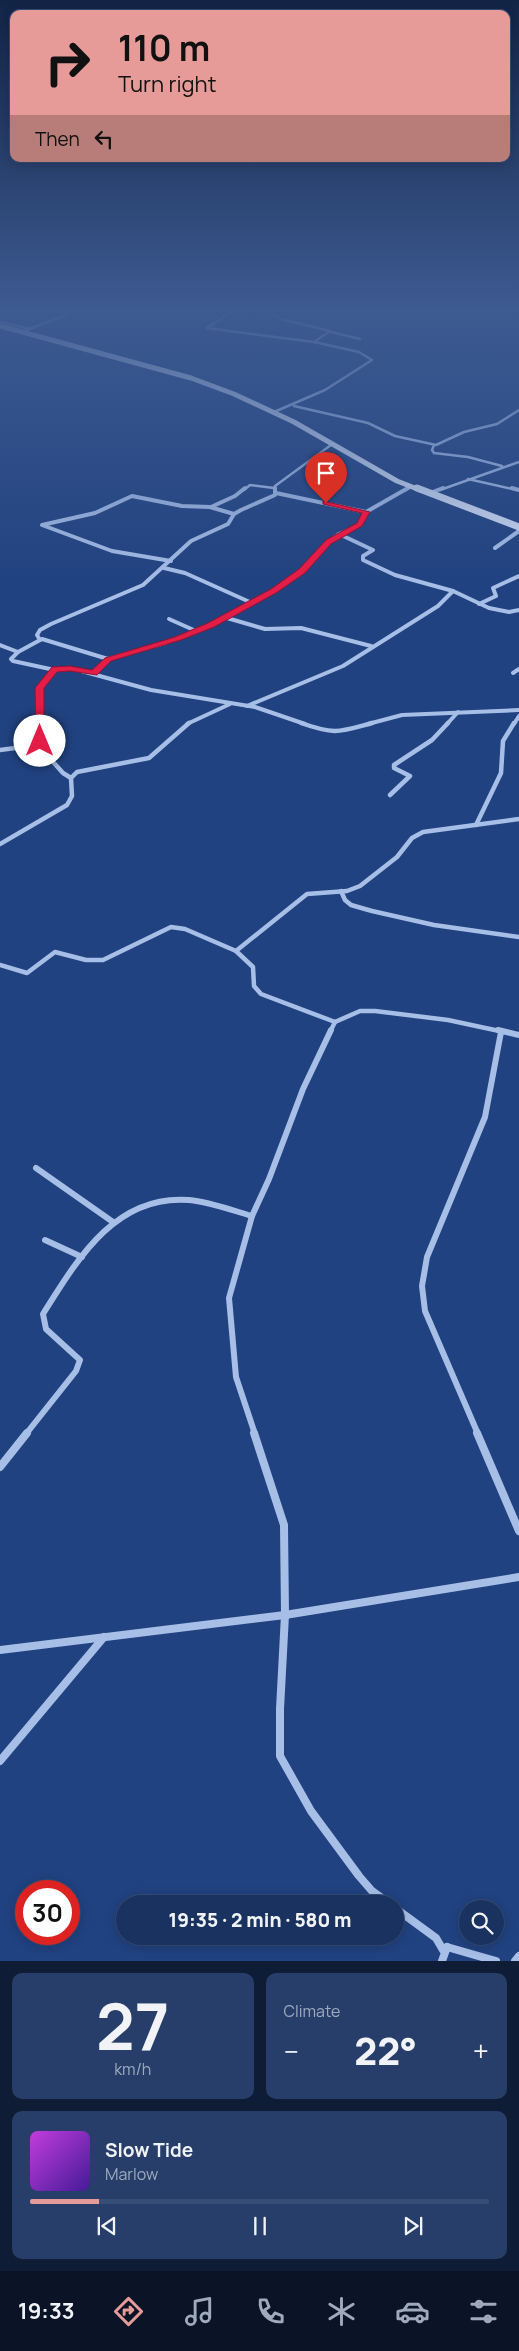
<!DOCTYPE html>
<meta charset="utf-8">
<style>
:root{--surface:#193260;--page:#263e69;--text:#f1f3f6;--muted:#9faabd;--line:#374d75;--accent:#e69b98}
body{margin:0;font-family:Manrope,sans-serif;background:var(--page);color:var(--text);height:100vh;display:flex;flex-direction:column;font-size:19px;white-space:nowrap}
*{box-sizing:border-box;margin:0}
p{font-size:16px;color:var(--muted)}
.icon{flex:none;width:28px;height:28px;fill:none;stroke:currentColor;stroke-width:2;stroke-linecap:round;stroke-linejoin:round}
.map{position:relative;height:1961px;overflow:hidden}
.details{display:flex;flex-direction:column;gap:12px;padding:12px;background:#0e1c35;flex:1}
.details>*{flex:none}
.top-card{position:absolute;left:10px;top:10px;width:500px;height:152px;border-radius:10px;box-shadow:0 2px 12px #0003,0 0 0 1px var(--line);background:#e69b98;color:#111;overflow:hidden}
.fabs{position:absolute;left:459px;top:1900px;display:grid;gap:10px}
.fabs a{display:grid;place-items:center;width:45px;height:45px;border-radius:50%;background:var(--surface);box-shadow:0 2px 12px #0003,0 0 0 1px var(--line);font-size:25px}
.speed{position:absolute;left:15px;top:1880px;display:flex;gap:10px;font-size:25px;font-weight:700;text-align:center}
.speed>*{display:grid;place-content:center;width:65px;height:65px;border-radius:50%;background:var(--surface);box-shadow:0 2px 12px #0003,0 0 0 1px var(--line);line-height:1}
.speed .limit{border:8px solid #d22;background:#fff;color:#111}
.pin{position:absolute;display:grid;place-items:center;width:42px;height:42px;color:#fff;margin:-51px -21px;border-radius:50% 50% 50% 0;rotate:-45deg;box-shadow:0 0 5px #0007}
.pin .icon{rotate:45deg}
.me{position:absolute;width:55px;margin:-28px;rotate:0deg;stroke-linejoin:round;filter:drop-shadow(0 0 4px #0008)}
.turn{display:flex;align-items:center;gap:18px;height:105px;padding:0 25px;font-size:22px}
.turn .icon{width:65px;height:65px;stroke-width:2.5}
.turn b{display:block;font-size:35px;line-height:42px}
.then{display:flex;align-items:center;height:48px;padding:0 25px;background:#0003;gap:10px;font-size:19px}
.big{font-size:38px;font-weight:800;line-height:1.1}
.details .widget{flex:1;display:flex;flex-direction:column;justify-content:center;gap:8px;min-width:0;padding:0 18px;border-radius:10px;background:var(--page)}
.details .dial{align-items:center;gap:0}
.dial b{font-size:65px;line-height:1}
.song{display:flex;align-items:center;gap:15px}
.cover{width:60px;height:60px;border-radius:8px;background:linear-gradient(135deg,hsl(290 70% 55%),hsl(260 70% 35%))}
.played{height:5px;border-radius:2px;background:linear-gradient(90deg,var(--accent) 15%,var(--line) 15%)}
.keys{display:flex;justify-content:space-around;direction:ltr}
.heat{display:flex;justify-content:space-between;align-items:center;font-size:28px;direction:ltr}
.details .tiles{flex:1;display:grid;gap:12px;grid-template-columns:1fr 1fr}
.widget:last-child{grid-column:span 2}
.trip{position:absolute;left:116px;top:1895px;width:288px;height:50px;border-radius:25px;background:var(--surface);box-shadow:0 2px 12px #0003,0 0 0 1px var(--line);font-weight:800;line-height:50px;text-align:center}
.tab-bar{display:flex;height:80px;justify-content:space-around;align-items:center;background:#0a1426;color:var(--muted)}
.tab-bar .icon{width:35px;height:35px}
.tab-bar .current{color:var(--accent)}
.tab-bar b{font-size:22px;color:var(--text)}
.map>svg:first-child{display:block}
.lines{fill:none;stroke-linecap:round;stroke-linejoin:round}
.street-far4{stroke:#a7bee7;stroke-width:2.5}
.street-far3{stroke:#a7bee7;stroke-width:4}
.street-far2{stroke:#a7bee7;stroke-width:4.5}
.street-far1{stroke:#a7bee7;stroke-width:6}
.street{stroke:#a7bee7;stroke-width:8}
.secondary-far1{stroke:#d1def6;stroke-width:5}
.secondary{stroke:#d1def6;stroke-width:7}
.route{fill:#e11d48;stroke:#92132f}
</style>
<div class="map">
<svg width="519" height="1961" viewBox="0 0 519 1961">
<rect width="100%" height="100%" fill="#214280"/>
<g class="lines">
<g class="street-far4">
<polyline points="54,310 63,312 70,310"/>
<polyline points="234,310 207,328 314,342"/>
<polyline points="269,310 281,319 330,331 314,342 359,352 372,360 325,390 274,412"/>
<polyline points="0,322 30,329"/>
<polyline points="24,331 66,315 63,312"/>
<polyline points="331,332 360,339"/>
<polyline points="294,406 368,423 395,436 436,445 464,432 497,424 519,410"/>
<polyline points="434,445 432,450 434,453 468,457 502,466"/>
<polyline points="468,479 517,490"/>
<polyline points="244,490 250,485 274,488"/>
<polyline points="275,490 275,486 331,445"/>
<polyline points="406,490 411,487"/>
<polyline points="440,490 519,462"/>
</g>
<g class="street-far3">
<polyline points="512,488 519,490"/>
<polyline points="276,493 366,512"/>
<polyline points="430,493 443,488"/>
<polyline points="211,507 235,496 245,488"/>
<polyline points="339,534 373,550 363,556 363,560 395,575 453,591 489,608 509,612 519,610"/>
<polyline points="495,548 519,531"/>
<polyline points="171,561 112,551 42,525 95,513 132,496 182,506 210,507 234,514"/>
<polyline points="164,568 185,573 252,603"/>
<polyline points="479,604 496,596 493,588 519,576"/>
<polyline points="227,618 265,629 301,628 371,646"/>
<polyline points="169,619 196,631"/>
<polyline points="40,640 37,635 40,630 51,624 143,585 191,541 228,524 234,514 241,510 275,495 275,488"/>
<polyline points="0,645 18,652 11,659 13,661 50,669 74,669 151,690 255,707 305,724"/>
<polyline points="18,652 42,639 108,659"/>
<polyline points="94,673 108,659 165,643 211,625 274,591 302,571 328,542 339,534 358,526 366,512 408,488"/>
<polyline points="513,673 519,669"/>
<polyline points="247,706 343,666 438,606 453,591"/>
<polyline points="40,724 40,687 55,669"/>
<polyline points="187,724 230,704"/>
<polyline points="368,724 402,715 519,710"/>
<polyline points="447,724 458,712"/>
<polyline points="514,724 519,716"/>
</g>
<g class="street-far2">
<path d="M301,723C335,735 339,732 372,723"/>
<polyline points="38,745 40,723"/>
<polyline points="38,745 63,773 71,778"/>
<polyline points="0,750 38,745"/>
<polyline points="390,795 410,776 394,768 394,765 432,740 448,723"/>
<polyline points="476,825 501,773 503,741 514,723"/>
<polyline points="0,844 67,805 72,796 71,778 77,772 149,758 189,723"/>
<polyline points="341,891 345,900 351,905 372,911 434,925 519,937"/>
<polyline points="0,965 27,973 55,952 86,960 103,960 171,927 185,929 236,951"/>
<polyline points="330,1032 335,1022"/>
<polyline points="504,1032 448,1020 375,1011 360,1011 335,1022 261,994 254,986 253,967 236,951 307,894 347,891 360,886 397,857 412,838 423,832 519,819"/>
</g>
<g class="street-far1">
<polyline points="498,1030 519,1035"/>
<polyline points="36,1168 113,1222"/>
<polyline points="45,1240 82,1257"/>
<path d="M26,1434L76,1371L80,1360L46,1329L43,1314C77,1260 115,1194 189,1200C210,1202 231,1210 252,1216"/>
<polyline points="255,1434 236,1377 229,1298 252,1216 269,1179 303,1089 331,1030"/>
<polyline points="478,1434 425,1311 422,1286 427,1257 485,1117 501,1032"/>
</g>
<g class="street">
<polyline points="254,1433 284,1525 285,1615 280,1709 280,1756 311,1811 359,1876 372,1891 390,1904"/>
<polyline points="477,1433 519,1531"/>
<polyline points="0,1467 27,1433"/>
<polyline points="0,1650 285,1615 519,1577"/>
<polyline points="0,1761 104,1637"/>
<polyline points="395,1908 436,1938 443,1950 447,1947 442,1961"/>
<polyline points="447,1947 496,1961"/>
<polyline points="515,1961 519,1956"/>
</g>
<polyline class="secondary-far1" points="0,326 191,378 234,394 294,422 397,481 420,490"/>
<polyline class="secondary" points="417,488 519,527"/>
</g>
<linearGradient id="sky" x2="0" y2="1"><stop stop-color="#122446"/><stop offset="0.53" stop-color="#3d5a91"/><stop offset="1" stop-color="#3d5a91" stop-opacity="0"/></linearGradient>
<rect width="519" height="584" fill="url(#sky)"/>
<polygon class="route" points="323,501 370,512 362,526 331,544 305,573 276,593 214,627 181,640 111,661 97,675 70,671 57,672 44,688 44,741 36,743 35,688 52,667 70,666 92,670 105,658 175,637 208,623 271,589 299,569 326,540 357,523 362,513 323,504"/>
</svg>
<div class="fabs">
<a><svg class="icon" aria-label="search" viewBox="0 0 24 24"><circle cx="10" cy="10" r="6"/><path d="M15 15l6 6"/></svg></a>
</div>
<div class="speed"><div class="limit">30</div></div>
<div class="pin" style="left:326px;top:503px;background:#d93025"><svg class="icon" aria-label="arrive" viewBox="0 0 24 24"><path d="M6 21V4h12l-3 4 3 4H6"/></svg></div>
<svg class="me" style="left:40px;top:741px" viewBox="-20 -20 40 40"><circle r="19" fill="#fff"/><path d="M0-13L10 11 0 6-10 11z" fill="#e11d48"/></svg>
<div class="trip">19:35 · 2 min · 580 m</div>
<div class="top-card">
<div class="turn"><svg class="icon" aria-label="right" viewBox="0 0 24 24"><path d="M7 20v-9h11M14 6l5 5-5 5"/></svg><div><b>110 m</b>Turn right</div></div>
<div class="then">Then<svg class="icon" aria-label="left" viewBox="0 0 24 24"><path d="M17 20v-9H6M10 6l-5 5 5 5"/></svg></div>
</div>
</div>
<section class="details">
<div class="tiles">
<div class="widget dial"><b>27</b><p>km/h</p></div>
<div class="widget"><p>Climate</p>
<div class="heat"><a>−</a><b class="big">22°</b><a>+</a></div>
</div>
<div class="widget">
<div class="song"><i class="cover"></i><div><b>Slow Tide</b><p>Marlow</p></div></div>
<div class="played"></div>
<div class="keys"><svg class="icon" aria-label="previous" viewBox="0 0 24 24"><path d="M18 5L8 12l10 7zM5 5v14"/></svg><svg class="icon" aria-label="pause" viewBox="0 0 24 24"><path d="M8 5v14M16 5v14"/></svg><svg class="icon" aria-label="next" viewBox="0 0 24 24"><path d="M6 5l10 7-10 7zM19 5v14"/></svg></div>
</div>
</div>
</section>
<nav class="tab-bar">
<b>19:33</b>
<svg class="icon current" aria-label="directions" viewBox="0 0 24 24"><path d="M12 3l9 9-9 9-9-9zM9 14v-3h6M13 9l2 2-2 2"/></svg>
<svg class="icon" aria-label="music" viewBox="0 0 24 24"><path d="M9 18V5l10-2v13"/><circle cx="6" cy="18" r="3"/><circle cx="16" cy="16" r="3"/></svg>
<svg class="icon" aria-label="phone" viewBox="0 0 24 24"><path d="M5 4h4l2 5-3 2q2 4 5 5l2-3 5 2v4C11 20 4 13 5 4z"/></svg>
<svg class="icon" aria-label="climate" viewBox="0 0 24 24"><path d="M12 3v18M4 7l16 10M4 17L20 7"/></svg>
<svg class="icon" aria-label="car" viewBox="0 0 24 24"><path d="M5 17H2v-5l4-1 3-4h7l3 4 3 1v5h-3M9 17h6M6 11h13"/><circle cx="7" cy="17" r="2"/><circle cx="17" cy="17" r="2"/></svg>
<svg class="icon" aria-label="filters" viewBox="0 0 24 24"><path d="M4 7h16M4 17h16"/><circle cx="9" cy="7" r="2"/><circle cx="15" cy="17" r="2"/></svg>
</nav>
